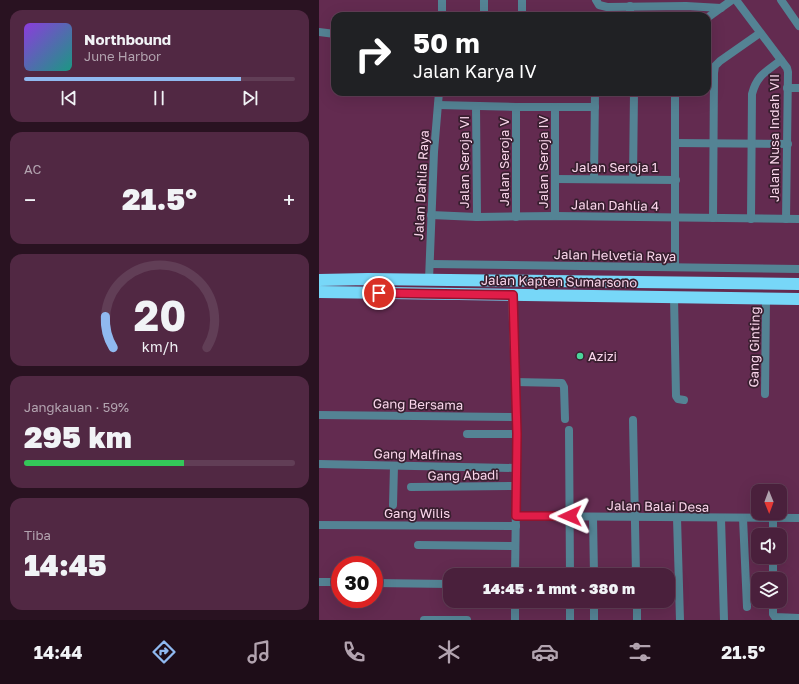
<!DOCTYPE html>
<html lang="id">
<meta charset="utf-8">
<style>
:root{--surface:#4a203c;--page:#512843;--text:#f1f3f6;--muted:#b2a3af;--line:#613e56;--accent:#90b9f0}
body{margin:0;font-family:"Golos Text",sans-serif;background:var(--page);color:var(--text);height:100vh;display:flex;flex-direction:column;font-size:15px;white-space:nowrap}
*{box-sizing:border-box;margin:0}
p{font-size:13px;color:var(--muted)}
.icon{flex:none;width:22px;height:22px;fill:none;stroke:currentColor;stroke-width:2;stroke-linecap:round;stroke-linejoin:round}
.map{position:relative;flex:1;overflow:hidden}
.drawer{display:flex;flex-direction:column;gap:10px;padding:10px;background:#291221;width:319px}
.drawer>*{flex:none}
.banner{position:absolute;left:12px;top:12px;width:380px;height:84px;border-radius:12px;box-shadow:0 4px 16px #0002,0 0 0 1px var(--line);background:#202124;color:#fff;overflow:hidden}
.needle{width:26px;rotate:179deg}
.controls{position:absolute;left:432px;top:484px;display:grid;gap:8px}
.controls a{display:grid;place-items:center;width:36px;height:36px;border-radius:8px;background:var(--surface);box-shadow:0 4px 16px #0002,0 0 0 1px var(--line);font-size:20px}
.speed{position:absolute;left:12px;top:556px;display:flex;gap:8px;font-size:20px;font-weight:700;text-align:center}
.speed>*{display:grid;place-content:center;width:52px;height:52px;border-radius:50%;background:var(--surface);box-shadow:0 4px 16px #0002,0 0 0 1px var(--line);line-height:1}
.speed .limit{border:6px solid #d22;background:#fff;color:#111}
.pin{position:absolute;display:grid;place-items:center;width:34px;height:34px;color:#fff;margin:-17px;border:2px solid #fff;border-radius:50%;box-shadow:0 1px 4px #0007}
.me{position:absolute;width:44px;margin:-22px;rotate:269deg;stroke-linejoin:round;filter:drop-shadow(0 0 3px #0008)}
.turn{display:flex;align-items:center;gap:14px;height:84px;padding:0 16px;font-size:18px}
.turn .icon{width:52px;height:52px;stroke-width:2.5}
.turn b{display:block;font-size:28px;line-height:34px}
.big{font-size:30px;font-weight:800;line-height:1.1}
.drawer .widget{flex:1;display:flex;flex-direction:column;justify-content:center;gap:6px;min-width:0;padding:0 14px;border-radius:12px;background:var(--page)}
.drawer .dial{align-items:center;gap:0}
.dial svg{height:104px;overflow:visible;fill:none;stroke:var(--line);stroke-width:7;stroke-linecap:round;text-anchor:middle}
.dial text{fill:var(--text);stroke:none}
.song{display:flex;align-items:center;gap:12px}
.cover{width:48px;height:48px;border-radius:6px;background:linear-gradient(135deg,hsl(270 70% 55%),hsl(170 70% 35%))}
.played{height:4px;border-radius:2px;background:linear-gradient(90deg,var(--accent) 80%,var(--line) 80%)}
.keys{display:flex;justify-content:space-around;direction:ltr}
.heat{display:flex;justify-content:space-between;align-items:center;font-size:22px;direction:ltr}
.charge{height:6px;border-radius:3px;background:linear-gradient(90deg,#34c759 59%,var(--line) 0)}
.trip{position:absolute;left:124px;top:568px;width:232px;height:40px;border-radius:12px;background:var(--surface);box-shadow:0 4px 16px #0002,0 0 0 1px var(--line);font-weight:800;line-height:40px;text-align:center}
.menu{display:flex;height:64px;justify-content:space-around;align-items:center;background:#1e0d18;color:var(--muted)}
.menu .icon{width:28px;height:28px}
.menu .on{color:var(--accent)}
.menu b{font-size:18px;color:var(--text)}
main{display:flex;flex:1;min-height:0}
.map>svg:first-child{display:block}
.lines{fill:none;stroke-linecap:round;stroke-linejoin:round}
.street{stroke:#548394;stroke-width:8}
.highway{stroke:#77d7f8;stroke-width:12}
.route-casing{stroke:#92132f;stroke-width:10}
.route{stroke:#e11d48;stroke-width:7}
.poi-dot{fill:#4bd49b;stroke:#381f2f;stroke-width:1.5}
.labels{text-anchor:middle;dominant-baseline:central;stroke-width:3.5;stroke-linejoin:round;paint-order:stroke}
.street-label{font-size:13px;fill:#fad6eb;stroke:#381f2f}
.poi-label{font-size:13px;fill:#fad6eb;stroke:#381f2f;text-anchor:start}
</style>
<main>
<section class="drawer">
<div class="widget">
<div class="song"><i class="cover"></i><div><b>Northbound</b><p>June Harbor</p></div></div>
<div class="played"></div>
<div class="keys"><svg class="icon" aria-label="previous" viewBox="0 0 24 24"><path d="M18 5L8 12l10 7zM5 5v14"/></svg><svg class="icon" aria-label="pause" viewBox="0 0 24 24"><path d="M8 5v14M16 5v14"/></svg><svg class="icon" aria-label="next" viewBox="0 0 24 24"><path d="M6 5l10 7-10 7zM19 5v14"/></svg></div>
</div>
<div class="widget"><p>AC</p>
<div class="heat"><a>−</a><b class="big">21.5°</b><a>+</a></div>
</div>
<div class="widget dial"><svg viewBox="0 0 100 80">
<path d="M14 69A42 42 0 1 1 86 69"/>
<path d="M14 69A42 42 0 0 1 8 45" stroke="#90b9f0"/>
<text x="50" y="56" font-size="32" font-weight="700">20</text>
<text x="50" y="72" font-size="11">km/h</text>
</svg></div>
<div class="widget"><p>Jangkauan · 59%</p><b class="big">295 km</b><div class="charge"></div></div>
<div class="widget"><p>Tiba</p><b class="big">14:45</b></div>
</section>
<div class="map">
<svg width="480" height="620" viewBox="0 0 480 620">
<rect width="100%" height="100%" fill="#632b50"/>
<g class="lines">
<g class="street">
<polyline points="277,0 280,5 288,7 367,6 402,8"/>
<polyline points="417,0 468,68 469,72 467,219"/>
<polyline points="462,0 480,26"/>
<polyline points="123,16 123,0"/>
<polyline points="165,16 165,0"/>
<polyline points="203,16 203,0"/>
<polyline points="311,16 311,6"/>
<polyline points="388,18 413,0"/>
<polyline points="0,32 16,34"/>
<polyline points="468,88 480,88"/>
<polyline points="356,92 356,267"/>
<polyline points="119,105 197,107 276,107"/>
<polyline points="157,106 158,217"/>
<polyline points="356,143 469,144"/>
<polyline points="236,179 357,180"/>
<polyline points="275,179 276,92"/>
<polyline points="314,179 315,92"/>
<polyline points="112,215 158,217 236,216 480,219"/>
<polyline points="236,216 236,107"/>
<polyline points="197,217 197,107"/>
<polyline points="394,218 395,73 396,66 401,61 441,33"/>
<path d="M432,219L433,94C438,75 447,72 462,60"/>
<polyline points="111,264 480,269"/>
<polyline points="110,280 115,152 120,92"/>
<polyline points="193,295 198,434 196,575"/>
<polyline points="355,297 357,396 359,399 365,400"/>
<polyline points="196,382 243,383 245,387 246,419"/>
<polyline points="446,394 447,299"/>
<polyline points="0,415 197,417"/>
<polyline points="314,420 317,575"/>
<polyline points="250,430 251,575"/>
<polyline points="148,434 198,434"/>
<polyline points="0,464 197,468"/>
<polyline points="92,487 197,486"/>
<polyline points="74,505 75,466"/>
<polyline points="197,516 480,518"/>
<polyline points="274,517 275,575"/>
<polyline points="358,518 361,620"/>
<polyline points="402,518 405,620"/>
<polyline points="424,518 428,607"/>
<polyline points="454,518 454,535"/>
<polyline points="0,525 197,526"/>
<polyline points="99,545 196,546"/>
<polyline points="454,557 454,579"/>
<polyline points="0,582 21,582"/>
<polyline points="55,583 131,584"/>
<polyline points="251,601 251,620"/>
<polyline points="275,601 275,620"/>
<polyline points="318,601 318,620"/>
<polyline points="454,601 454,614 456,617 480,618"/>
<polyline points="105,620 148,620"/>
<polyline points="196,620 196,601"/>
</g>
<g class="highway">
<polyline points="0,280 49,279 480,284"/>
<polyline points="0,292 480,299"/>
</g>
</g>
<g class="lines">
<g class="route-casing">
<polyline id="route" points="60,293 194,295 198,434 197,516 251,516"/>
</g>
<use href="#route" class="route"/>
</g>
<circle class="poi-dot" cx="261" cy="356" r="4"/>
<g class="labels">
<g class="street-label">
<text transform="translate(455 138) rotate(-90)">Jalan Nusa Indah VII</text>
<text transform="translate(145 162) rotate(-90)">Jalan Seroja VI</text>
<text transform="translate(185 162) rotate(-90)">Jalan Seroja V</text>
<text transform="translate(224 162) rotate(-90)">Jalan Seroja IV</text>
<text x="296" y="167">Jalan Seroja 1</text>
<text transform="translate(102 185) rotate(-87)">Jalan Dahlia Raya</text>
<text transform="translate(296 205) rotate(1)">Jalan Dahlia 4</text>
<text transform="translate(296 255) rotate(1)">Jalan Helvetia Raya</text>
<text transform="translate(240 281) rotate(1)">Jalan Kapten Sumarsono</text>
<text transform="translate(435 347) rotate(-89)">Gang Ginting</text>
<text transform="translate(99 404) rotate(1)">Gang Bersama</text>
<text transform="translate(99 454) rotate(1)">Gang Malfinas</text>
<text transform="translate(144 475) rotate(-1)">Gang Abadi</text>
<text transform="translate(339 506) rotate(1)">Jalan Balai Desa</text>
<text x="98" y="513">Gang Wilis</text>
</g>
<g class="poi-label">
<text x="269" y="356">Azizi</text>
</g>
</g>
</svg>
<div class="controls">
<a><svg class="needle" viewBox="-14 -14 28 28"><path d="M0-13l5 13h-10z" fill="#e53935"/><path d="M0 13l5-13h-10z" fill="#b2a3af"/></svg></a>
<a><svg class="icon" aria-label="sound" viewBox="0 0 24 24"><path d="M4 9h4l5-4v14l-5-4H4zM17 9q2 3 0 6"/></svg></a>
<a><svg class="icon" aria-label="layers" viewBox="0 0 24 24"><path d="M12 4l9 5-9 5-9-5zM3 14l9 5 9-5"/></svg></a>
</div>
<div class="speed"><div class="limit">30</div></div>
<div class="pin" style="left:60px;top:293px;background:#d93025"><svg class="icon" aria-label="arrive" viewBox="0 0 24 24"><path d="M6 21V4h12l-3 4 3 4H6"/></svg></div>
<svg class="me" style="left:251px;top:516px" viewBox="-20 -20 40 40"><path d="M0-17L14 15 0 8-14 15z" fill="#e11d48" stroke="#fff" stroke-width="4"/></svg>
<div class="trip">14:45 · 1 mnt · 380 m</div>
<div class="banner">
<div class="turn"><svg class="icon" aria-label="right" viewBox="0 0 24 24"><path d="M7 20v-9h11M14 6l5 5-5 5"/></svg><div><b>50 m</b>Jalan Karya IV</div></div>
</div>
</div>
</main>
<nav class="menu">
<b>14:44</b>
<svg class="icon on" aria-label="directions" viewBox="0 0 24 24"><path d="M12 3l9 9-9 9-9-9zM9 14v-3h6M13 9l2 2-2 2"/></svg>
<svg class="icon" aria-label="music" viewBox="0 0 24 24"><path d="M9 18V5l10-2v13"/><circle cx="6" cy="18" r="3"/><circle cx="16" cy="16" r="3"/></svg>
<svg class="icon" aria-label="phone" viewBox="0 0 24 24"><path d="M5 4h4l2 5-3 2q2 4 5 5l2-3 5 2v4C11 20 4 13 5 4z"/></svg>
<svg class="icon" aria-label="climate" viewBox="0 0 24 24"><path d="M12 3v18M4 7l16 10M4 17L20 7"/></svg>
<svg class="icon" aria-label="car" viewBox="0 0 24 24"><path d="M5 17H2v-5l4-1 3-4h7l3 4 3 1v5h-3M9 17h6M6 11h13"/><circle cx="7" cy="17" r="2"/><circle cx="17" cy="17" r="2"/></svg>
<svg class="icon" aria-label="filters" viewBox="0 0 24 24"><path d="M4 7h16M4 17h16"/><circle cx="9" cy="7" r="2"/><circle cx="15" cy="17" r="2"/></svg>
<b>21.5°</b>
</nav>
